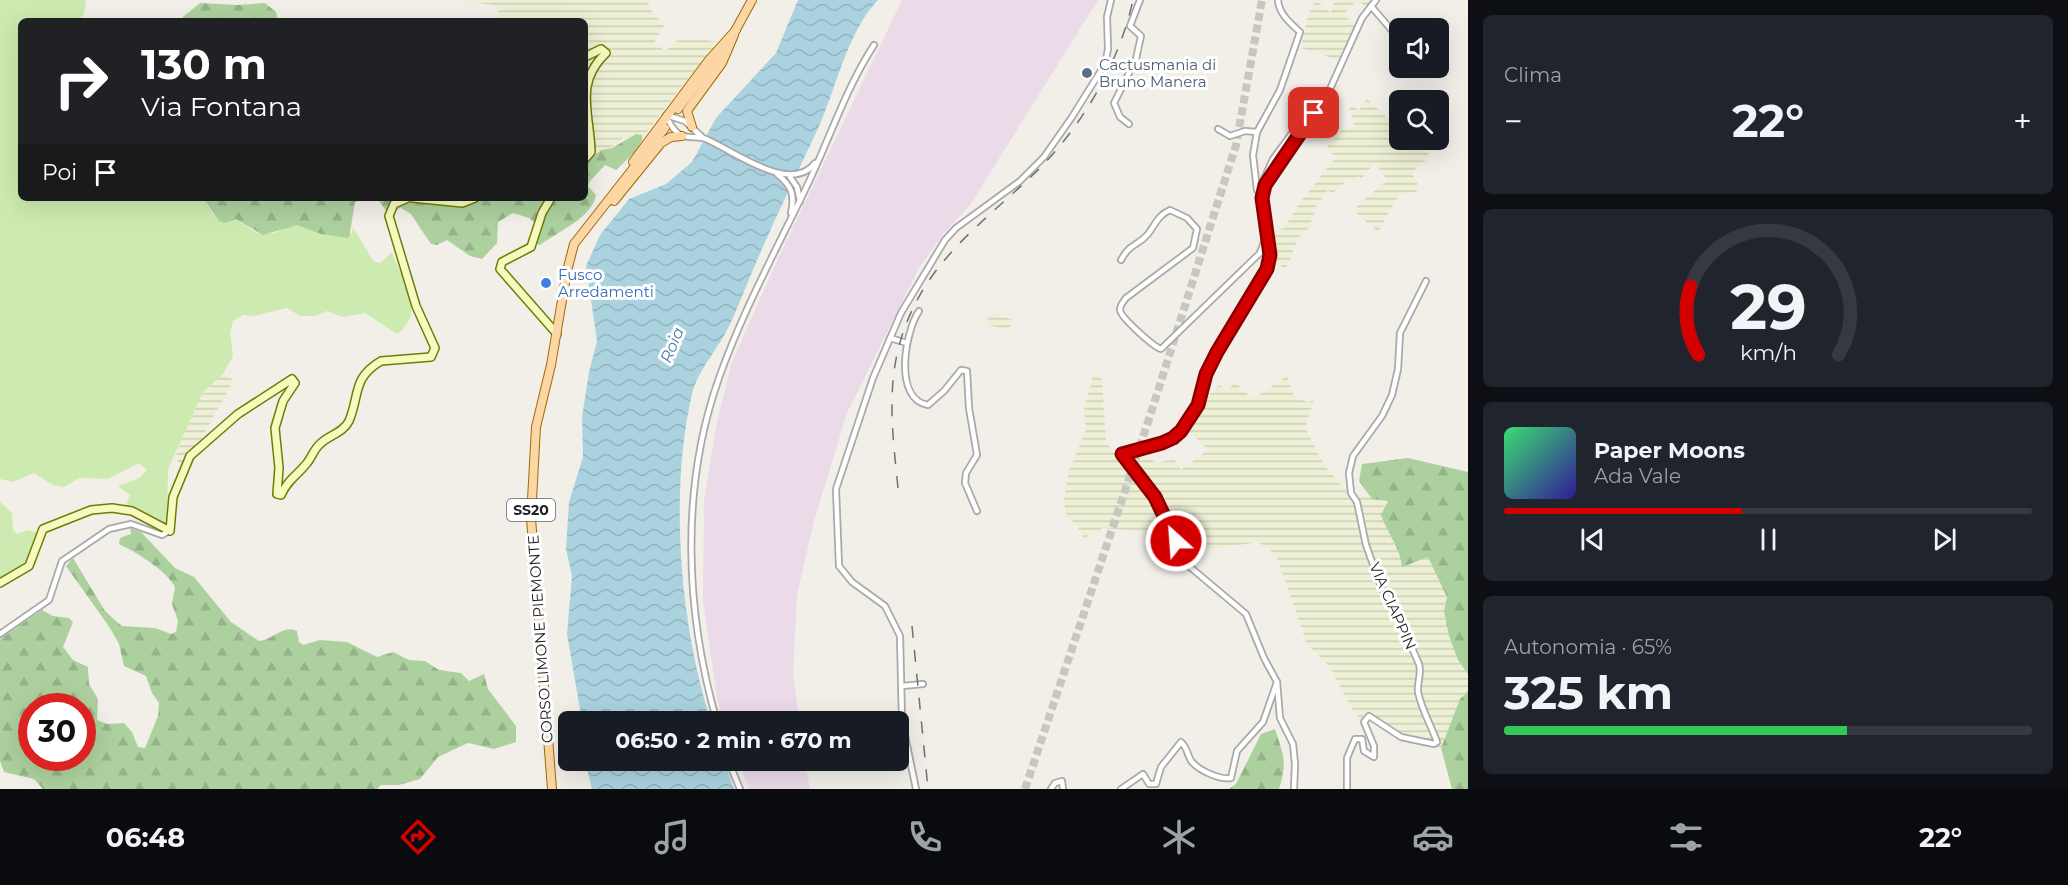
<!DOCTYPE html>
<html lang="it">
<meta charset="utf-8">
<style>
:root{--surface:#171b24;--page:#20242c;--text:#f1f3f6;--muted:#9ea1a6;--line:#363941;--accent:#d40000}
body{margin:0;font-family:Montserrat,sans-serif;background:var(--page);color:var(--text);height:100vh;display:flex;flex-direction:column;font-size:22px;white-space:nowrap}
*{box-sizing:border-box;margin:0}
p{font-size:20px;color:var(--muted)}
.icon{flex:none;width:33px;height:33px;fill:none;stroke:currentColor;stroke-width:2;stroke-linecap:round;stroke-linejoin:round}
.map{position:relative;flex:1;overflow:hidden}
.details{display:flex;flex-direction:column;gap:15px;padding:15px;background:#0d0f14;width:600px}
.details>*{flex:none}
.guide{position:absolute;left:18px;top:18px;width:570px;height:183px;border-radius:9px;box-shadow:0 6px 24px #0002;background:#202124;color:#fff;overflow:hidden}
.fabs{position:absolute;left:1389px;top:18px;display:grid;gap:12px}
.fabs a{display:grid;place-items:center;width:60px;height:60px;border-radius:9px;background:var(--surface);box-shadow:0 6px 24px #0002;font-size:30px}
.speed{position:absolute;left:18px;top:693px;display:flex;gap:12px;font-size:30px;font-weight:700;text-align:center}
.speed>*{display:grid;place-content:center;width:78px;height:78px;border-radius:50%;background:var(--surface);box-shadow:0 6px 24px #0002;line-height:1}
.speed .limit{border:9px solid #d22;background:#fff;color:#111}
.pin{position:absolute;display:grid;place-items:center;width:51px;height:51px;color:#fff;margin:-26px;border-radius:12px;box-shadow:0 3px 9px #0006}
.me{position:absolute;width:66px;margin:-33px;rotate:334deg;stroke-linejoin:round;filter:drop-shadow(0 0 4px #0008)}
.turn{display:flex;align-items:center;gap:21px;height:126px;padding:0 24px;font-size:27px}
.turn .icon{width:78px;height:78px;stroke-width:2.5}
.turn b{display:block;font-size:42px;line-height:51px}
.then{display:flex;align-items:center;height:57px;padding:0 24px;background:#0003;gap:12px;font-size:22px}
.big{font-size:45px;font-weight:700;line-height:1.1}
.details .tile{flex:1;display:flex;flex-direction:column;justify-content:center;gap:9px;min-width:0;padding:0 21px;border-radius:9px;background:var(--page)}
.details .dial{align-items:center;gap:0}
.dial svg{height:156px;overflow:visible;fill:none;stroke:var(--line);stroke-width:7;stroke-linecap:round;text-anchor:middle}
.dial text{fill:var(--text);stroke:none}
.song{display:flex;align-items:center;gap:18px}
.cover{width:72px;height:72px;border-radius:9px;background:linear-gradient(135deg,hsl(140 70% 55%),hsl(250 70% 35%))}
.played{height:6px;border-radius:3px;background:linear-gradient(90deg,var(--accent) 45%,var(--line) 45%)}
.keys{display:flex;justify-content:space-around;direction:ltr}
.heat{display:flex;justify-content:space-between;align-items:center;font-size:33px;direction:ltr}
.charge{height:9px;border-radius:4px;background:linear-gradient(90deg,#34c759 65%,var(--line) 0)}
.trip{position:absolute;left:558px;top:711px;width:351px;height:60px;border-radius:9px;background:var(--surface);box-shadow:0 6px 24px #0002;font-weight:700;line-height:60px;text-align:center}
.tab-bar{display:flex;height:96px;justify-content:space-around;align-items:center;background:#090b0e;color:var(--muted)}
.tab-bar .icon{width:42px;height:42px}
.tab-bar .on{color:var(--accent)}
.tab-bar b{font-size:27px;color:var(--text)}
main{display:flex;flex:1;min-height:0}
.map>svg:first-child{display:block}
.railway{fill:#ebdbe8}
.farmland{fill:url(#farmland-rules)}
.grass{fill:#cdebb0}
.forest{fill:url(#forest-firs);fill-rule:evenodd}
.water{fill:url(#water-waves)}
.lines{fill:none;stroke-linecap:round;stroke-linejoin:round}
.motorway-tunnel{stroke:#c8c6c1;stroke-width:8;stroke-dasharray:8 4;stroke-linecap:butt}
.minor-casing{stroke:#a9a9a9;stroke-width:8}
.secondary-casing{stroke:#707d05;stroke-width:10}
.primary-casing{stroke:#a06b00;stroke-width:10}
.minor{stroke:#fff;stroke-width:4.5}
.secondary{stroke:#f7fabf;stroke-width:7}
.primary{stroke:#fcd6a4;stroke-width:8}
.rail{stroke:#707070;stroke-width:1.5;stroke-dasharray:12 12;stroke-linecap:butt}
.route-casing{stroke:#8a0000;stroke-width:15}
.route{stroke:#d40000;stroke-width:10}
.service-dot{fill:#5c6f8a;stroke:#fff;stroke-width:2}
.shop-dot{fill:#3f7fe0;stroke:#fff;stroke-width:2}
.labels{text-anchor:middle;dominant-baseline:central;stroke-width:6;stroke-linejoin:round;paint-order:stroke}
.shield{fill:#fff;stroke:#646464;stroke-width:1.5}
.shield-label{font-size:14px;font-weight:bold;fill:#222}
.service-label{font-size:15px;fill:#4e5e75;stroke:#fff;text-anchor:start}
.shop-label{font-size:15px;fill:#366cbe;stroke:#fff;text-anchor:start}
.street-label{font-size:15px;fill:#222;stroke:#fff}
.water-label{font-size:16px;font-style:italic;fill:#4a7aab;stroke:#fff}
</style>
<main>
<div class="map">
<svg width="1468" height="789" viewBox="0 0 1468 789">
<defs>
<pattern id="farmland-rules" width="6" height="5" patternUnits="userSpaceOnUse" patternTransform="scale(1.5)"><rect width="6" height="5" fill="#eef0d5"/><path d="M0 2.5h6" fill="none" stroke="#ccceb7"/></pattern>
<pattern id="forest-firs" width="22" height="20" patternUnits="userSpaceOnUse" patternTransform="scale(1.5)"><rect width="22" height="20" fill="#add19e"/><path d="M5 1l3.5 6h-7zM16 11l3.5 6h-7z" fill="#95b388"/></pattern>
<pattern id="water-waves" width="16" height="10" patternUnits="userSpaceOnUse" patternTransform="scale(1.5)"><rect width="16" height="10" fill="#aad3df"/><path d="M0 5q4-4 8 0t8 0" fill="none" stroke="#92b5bf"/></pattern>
</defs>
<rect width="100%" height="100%" fill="#f2efe9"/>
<g class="railway">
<polygon points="902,0 1098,0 970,205 945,232 919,268 847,413 814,521 797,595 793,675 800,721 724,721 717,699 703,601 704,501 716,427 731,364 776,263"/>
<polygon points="738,761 805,761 810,789 749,789"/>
</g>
<g class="farmland">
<polygon points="454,0 647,0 653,15 665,24 654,43 665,51 678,40 701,39 722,43 692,73 640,141 624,137 592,163 585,155 589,133 585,132 585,21 500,21 501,17 495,5"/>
<polygon points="1316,0 1331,13 1335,0 1373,0 1365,6 1357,0 1346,12 1348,19 1357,25 1342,61 1301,48 1308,15"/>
<polygon points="1367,99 1387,118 1399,124 1400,140 1420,141 1429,152 1426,160 1412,172 1419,187 1416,192 1404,193 1397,198 1378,232 1353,210 1387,180 1375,163 1361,179 1358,176 1352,181 1349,178 1332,194 1328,190 1313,210 1315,211 1309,227 1298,239 1286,269 1270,259 1274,232 1284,228 1298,205 1336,157 1326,148 1344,127 1350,130 1356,120 1351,117 1353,113 1349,109 1351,105 1359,110"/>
<polygon points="992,312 1013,320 1009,330 985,324"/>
<polygon points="1094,373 1102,379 1106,442 1116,456 1127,456 1139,452 1157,463 1174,459 1181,470 1208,450 1181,423 1219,385 1227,391 1235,382 1253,399 1287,376 1294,396 1307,402 1314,401 1305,427 1324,465 1347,491 1388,501 1394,545 1402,558 1403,566 1428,557 1447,597 1444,611 1449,636 1458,660 1468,674 1468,691 1460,699 1441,748 1403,741 1394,737 1371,716 1361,719 1353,711 1329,666 1307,644 1276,555 1259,542 1190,552 1172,547 1139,531 1103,528 1084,538 1076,524 1067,517 1064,501 1068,474 1086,430 1084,409"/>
<polygon points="223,374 234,380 200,441 181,466 175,457 186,425 203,392"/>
</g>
<g class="grass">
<path d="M0,0H86L84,13L78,21H21V198H203L215,217L225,223L236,219L257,233H275L285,227L297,225L343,237L352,233L353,227L374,262L380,263L392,252C401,279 428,312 397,334L365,313L343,317L327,311L316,316H300L287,308L254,316L243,315L233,321L230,333L233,356L223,374L203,392L168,469L167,524L126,505L130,495L118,486L139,478L147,470L139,463L108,479L79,478L64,487L53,485L34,473L13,482L0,479Z"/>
<polygon points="0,502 12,513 13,530 17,534 28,530 38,533 29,563 0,580"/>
</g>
<g class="forest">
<polygon points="200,3 237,5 265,3 276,12 278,21 178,21"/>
<path d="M636,134L642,135V140L636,151L616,170L605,165L590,181L588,186L596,195C592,218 557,232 540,245L535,243L540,227L529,218L513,213L498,222L497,243L482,259L470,256L447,240L437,245L431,244L411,214L401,208L387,212L378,200L366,198L355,202L349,238L321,234L297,225L263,235L236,219L225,223L219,221L203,198H585V165L601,150L612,148Z"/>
<path d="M1408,458L1468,472V674L1458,660L1449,636L1444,611L1447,597L1428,557L1402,567C1401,550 1387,532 1381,515L1388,501L1372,499L1359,481L1362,464Z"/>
<path d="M130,528L141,532L175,568L194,577L231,622L259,641C273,640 283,624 297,631L299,642L303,645L320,640L347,642L377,657L393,652L409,660L425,661L439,670L461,673L469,681L484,674L488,689L516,726V742L494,749L468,743L438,757L420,779L399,785H381L377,789H43L34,779L4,772L0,761V639L42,610L53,616L69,618L73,622L63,647L73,660L88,667L89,684L98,699L97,720L107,724L124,723L132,732L138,747L145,748L158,716L159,703L152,693L146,676L124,666L119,644L110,628L66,566L73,558L105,611L117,622L122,626L155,628L171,634L176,632L178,621L172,604L175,587C167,571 136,552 119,544L120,538L131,534ZM82,706V758H32V706Z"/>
<polygon points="1468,691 1468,789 1452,789 1441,748 1460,699"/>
<path d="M1275,729C1283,754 1288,762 1279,789H1229L1236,784L1261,734Z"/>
</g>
<g class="water">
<path d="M798,0H878C845,35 836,92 815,135C795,178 774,220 756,263C746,285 738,309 727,330C717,350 697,372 692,394C669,492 680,626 711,721H582L567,634L572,576L566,549L569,502L583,457L582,417L589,372L597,341L586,266L600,235L629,199L666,184L692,162L716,118L776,53Z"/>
<polygon points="585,761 724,761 734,789 592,789"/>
</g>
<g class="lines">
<polyline class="motorway-tunnel" points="1025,789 1149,419 1236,145 1262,0"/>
<g class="minor-casing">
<g id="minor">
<polyline points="1371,6 1400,40"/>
<polyline points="1129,124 1120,117 1114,103 1136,59 1141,36 1130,26 1140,0"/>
<polyline points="1218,129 1230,136 1245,131 1257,132"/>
<path d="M703,138L685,121L666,115C669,123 672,129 679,134C686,139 697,136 706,139C734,151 791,195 815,163"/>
<path d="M777,174C792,186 795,195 791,213"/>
<polyline points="790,177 797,187 800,201"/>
<polyline points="1259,190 1273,159 1295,129 1296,116 1305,101"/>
<path d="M1262,193L1257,190L1253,155L1257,132L1280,90L1300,32C1290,23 1279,14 1278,0"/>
<path d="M1121,260C1131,242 1137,247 1148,234C1155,225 1158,215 1170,210L1187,218L1197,229L1193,248L1126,298C1123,302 1120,305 1120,310C1121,318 1154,347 1161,349L1260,253L1266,237L1264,213"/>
<path d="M919,311C905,332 893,399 928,405L944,391L961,370L967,371L969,408L977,455L966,473L965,483L977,511"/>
<polyline points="890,338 907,343"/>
<polyline points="0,634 49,600 62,561 109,529 131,524 162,535 169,531"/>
<polyline points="902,686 923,684"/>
<path d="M717,722C685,611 680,488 719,378C742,313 774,254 804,192C828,144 844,91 874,45"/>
<polyline points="728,760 740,789"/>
<polyline points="916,789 902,721 900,636 885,606 852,582 839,566 836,489 873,378 901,313 945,240 956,228 1020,181 1044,157 1072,117 1105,64 1108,49 1107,17 1111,0"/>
<polyline points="1051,789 1055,783 1062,781 1063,789"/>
<path d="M1121,789L1143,774L1149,784H1156L1161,767L1181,742C1188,748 1187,756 1192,762C1200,771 1220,780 1231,778L1237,751L1263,722L1277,682"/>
<polyline points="1294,789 1295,764 1293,744 1280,718 1277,682 1264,658 1246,614 1190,567 1154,497 1122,454 1162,443 1173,438 1181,431 1198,405 1206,374 1217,352 1267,269 1270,255 1262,198 1265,185 1330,89 1362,18 1376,0"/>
<path d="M1347,789V758L1355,739H1362L1364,751L1374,757V746L1364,722L1369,716L1401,737L1434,744L1437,742C1431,725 1422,711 1418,692C1417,682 1422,673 1419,664L1398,616L1381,587L1366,545L1357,502L1351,493L1349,473L1353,456L1382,416L1392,395L1398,369L1400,333L1426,281"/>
</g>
</g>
<g class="secondary-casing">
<g id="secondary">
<path d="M585,57L601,49L606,53C574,83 590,113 591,152L585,159"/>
<polyline points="413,198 462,203 475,198"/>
<polyline points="551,198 542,213 531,247 502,262 500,269 557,334"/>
<path d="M0,583L29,566L43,529L91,510L112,508L132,511L170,531L173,497L190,456L238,414L292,379L295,383L283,401L275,428L279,468L277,494L281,495C289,478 296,477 307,463C312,457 314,449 320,444C329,435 343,433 349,421C360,395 352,378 381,361L431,357L435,348L416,306L389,216L394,204L408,198"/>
</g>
</g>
<g class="primary-casing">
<g id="primary">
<polyline points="734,33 752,0"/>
<polyline points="678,109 723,51"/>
<polyline points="692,127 687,111 722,63 734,35"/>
<polyline points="633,162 709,60 736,30"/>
<polyline points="614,201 661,143 671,137 682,136"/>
<polyline points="552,789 531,518 536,427 551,365 567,271 574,244 665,128"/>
</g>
</g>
<use href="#minor" class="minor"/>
<use href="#secondary" class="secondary"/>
<use href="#primary" class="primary"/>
<g class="rail">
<path d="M898,488C893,438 886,388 901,339C925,260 984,223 1039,169C1084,123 1119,63 1133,0"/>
<polyline points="912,626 928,789"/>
</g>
</g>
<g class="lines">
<g class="route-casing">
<polyline id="route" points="1176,541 1155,497 1122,454 1162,443 1173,438 1181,431 1198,405 1206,374 1217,352 1267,269 1270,255 1262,198 1265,185 1314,113"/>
</g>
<use href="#route" class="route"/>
</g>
<circle class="service-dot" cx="1087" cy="73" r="6"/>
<circle class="shop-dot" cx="546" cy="283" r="6"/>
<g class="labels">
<rect class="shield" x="507" y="499" width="48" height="22" rx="4.5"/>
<g class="shield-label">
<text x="531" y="510">SS20</text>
</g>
<g class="service-label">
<text x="1099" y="64">Cactusmania di<tspan x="1099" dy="17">Bruno Manera</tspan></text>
</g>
<g class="shop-label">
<text x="558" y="274">Fusco<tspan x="558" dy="17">Arredamenti</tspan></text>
</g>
<g class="street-label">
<text transform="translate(1393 606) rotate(66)">VIA CIAPPIN</text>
<text transform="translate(540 639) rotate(-94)">CORSO LIMONE PIEMONTE</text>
</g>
<g class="water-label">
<text transform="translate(672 345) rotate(-67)">Roia</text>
</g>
</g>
</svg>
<div class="fabs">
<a><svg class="icon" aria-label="sound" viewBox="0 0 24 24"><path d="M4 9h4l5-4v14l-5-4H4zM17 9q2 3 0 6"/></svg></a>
<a><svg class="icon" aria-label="search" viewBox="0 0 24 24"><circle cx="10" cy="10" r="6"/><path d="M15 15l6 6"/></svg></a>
</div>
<div class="speed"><div class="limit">30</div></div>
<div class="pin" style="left:1314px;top:113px;background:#d93025"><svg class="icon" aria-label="arrive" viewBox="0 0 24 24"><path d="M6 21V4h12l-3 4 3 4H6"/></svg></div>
<svg class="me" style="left:1176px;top:541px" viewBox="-20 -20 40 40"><circle r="17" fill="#d40000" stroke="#fff" stroke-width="3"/><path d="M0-11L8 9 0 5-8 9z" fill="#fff"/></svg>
<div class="trip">06:50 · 2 min · 670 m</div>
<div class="guide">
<div class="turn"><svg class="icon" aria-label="right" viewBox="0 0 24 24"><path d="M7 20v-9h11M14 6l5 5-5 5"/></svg><div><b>130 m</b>Via Fontana</div></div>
<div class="then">Poi<svg class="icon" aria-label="arrive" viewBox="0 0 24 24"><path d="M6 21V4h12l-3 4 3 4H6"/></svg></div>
</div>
</div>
<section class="details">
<div class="tile"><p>Clima</p>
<div class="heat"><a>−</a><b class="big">22°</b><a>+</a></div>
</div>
<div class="tile dial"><svg viewBox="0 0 100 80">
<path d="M14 69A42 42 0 1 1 86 69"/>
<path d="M14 69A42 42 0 0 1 10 34" stroke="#d40000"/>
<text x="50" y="56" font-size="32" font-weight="700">29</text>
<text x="50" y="72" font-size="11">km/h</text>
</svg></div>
<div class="tile">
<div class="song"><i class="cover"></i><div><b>Paper Moons</b><p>Ada Vale</p></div></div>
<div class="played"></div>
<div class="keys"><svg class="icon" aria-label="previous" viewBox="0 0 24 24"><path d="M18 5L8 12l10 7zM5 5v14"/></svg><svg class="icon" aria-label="pause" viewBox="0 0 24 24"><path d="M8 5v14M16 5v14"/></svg><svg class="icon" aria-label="next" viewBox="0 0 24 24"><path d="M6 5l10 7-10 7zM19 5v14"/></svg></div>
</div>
<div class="tile"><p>Autonomia · 65%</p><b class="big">325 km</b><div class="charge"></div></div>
</section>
</main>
<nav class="tab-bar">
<b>06:48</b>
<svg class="icon on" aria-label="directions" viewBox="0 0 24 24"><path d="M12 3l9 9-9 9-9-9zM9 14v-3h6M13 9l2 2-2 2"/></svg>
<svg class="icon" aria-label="music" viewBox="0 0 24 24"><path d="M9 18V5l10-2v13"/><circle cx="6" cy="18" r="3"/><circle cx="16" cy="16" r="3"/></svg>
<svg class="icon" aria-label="phone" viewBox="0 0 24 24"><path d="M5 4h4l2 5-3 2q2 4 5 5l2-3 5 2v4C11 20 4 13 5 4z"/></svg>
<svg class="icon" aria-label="climate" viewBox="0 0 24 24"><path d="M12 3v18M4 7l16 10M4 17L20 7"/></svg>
<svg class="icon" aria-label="car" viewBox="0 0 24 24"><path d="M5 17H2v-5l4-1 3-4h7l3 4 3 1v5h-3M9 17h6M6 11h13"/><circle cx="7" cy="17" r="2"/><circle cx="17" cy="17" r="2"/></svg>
<svg class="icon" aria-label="filters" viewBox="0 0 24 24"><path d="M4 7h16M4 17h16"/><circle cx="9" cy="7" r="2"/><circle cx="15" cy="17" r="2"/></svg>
<b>22°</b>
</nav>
